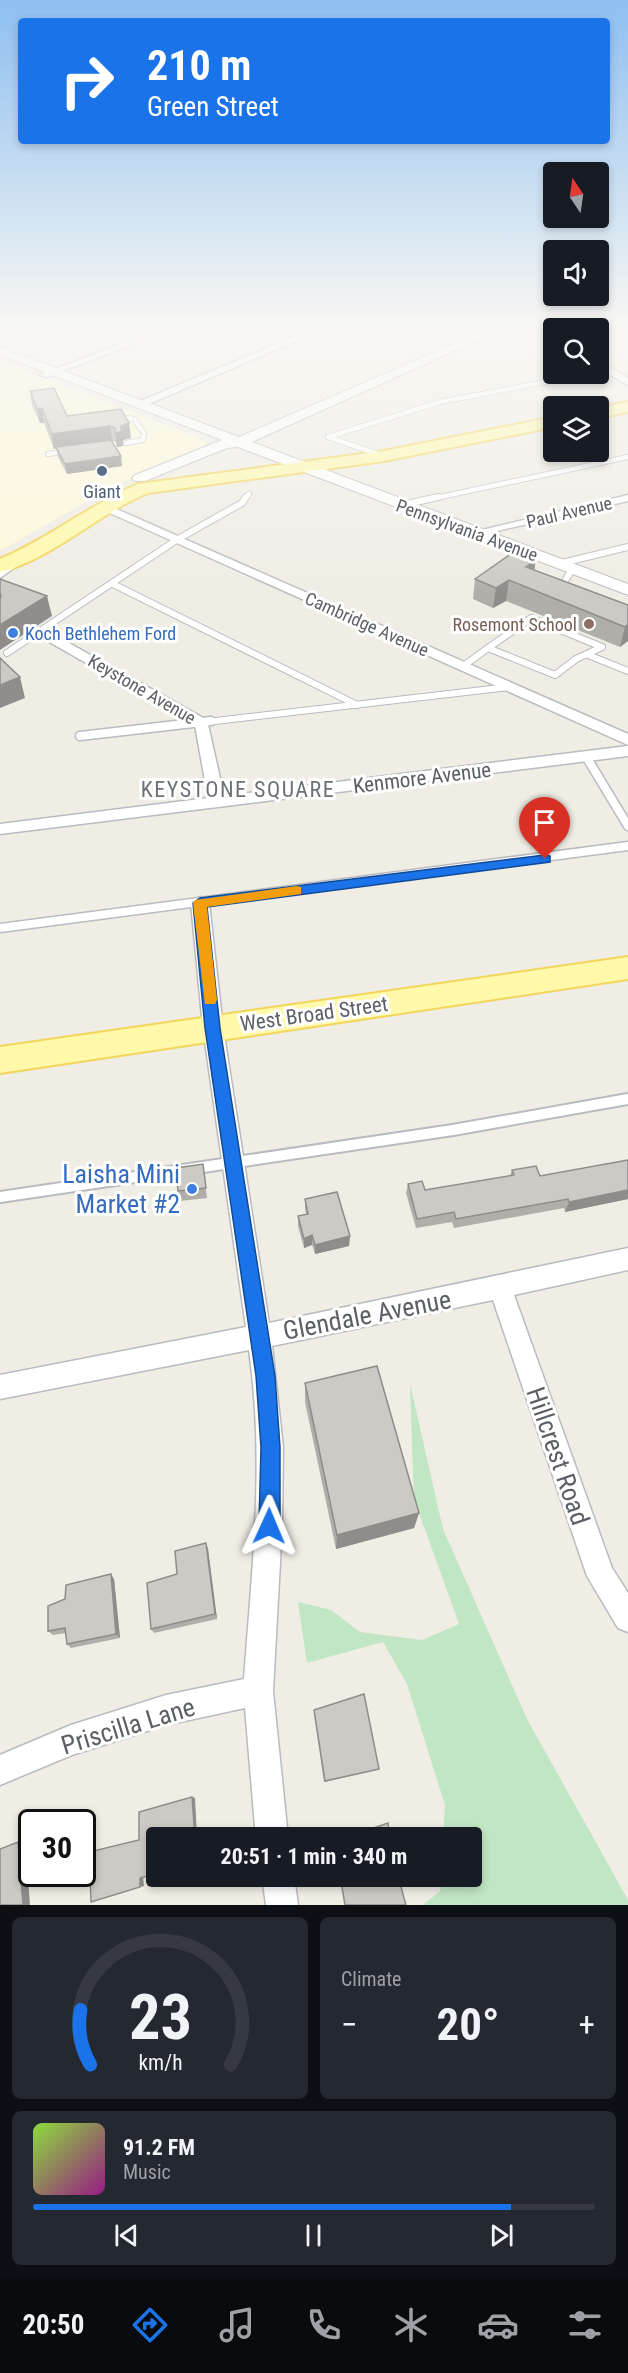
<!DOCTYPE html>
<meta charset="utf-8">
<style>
:root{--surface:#171b24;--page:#242831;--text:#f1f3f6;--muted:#9ea1a6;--line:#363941;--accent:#1a73e8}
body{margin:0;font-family:"Roboto Condensed",sans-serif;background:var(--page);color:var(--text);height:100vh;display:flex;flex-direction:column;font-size:22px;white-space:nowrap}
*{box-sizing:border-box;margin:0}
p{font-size:20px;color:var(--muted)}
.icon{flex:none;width:33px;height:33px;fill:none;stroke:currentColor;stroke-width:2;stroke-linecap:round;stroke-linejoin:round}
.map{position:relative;height:1905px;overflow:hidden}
.side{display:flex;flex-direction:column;gap:12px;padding:12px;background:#0d0f14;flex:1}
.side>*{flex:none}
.top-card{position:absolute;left:18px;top:18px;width:592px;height:126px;border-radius:6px;box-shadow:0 3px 9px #0003;background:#1a73e8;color:#fff;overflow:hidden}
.needle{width:39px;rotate:347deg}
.controls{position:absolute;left:543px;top:162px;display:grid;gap:12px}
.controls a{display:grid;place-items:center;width:66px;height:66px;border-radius:6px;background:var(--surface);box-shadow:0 3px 9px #0003;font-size:30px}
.speed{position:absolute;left:18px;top:1809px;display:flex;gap:12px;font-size:30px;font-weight:700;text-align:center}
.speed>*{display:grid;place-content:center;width:78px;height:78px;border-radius:50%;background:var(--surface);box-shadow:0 3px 9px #0003;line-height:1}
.speed .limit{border:3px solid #111;border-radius:9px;background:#fff;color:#111}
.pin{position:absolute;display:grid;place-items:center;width:51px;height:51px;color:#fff;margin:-62px -26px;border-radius:50% 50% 50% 0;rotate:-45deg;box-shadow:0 0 6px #0007}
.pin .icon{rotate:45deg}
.me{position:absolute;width:66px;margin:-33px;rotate:1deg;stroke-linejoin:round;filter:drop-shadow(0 0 4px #0008)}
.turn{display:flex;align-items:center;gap:21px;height:126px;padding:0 30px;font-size:27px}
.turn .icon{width:78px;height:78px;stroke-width:2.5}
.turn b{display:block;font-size:42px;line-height:51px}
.big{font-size:45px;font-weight:700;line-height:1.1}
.side .tile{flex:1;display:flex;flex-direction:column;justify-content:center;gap:9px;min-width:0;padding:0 21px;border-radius:9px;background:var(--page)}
.side .dial{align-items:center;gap:0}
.dial svg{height:156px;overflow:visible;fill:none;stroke:var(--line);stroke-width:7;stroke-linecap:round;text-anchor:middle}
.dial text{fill:var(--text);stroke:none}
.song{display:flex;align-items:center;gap:18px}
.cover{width:72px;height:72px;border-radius:9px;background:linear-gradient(135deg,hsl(90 70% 55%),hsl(310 70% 35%))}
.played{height:6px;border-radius:3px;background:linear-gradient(90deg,var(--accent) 85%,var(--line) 85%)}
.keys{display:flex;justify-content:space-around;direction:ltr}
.heat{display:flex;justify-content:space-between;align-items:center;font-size:33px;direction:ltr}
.side .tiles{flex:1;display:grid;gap:12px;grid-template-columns:1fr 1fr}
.tile:last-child{grid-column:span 2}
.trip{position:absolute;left:146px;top:1827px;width:336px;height:60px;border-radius:6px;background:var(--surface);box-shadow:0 3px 9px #0003;font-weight:700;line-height:60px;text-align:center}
.tabs{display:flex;height:96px;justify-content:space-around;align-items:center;background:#090b0e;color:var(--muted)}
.tabs .icon{width:42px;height:42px}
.tabs .current{color:var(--accent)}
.tabs b{font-size:27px;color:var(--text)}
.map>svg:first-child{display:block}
.commercial{fill:#fef9da}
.green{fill:#c1e6c4}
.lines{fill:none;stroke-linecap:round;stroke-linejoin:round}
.lane-far3-casing{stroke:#b9bbc0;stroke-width:6}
.lane-far2-casing{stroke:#b9bbc0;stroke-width:8}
.lane-far1-casing{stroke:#b9bbc0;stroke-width:11}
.lane-casing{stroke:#b9bbc0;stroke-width:14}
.street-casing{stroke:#b9bbc0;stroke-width:3}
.secondary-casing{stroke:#babcc2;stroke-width:2}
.primary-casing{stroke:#f2d55a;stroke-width:4}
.lane-far3{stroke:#fff;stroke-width:4.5}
.lane-far2{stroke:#fff;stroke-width:6}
.lane-far1{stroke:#fff;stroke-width:8}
.lane{stroke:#fff;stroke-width:10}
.street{fill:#fff;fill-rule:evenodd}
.secondary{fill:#fff;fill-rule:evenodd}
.primary{fill:#fff9a9;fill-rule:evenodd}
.wall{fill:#afaea9}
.shaded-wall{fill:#8f8d89}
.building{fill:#cccac4;stroke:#8f8d89;stroke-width:1.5}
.route{fill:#1a73e8;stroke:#114b97;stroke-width:1.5}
.slow{fill:#f59e0b}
.service-dot{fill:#5c6f8a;stroke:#fff;stroke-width:2}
.education-dot{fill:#8d6e63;stroke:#fff;stroke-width:2}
.shop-dot{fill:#3f7fe0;stroke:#fff;stroke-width:2}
.labels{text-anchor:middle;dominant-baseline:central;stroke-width:6;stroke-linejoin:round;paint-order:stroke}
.far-service-label{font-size:18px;fill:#4e5e75;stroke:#fff}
.far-street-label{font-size:18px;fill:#5c5f65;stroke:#fff}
.far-education-label{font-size:18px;fill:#785e54;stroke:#fff;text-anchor:end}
.far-shop-label{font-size:18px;fill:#366cbe;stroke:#fff;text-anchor:start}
.street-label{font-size:21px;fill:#5c5f65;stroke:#fff}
.neighbourhood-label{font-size:22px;letter-spacing:1.5px;fill:#6d7177;stroke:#fff}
.near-shop-label{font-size:26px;fill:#366cbe;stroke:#fff;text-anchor:end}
.near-street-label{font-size:26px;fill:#5c5f65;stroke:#fff}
</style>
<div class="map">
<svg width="628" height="1905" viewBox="0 0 628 1905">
<rect width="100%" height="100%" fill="#efede4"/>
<polygon class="commercial" points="0,361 199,438 208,444 207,446 112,487 0,551"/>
<polygon class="green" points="410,1384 443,1529 527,1719 628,1900 628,1905 423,1905 440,1891 441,1877 471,1876 471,1838 443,1837 445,1805 407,1684 383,1642 307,1663 298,1602 331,1610 360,1632 422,1640 459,1624 414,1499"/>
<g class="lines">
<g class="lane-far3-casing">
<g id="lane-far3">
<polyline points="598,372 608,370"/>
<polyline points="113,417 134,419 144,433 143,440 126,443"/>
<polyline points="328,437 440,402 587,374"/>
<polyline points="328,437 384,456"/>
<polyline points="48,454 69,451"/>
<polyline points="245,499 249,494"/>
<polyline points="431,499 628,457"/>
</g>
</g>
<g class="lane-far2-casing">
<g id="lane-far2">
<polyline points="402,505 438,497"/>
<polyline points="558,564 628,547"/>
<polyline points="113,584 357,705"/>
<polyline points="564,589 561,588 572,569"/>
<polygon points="531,618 602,647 576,659 555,675 488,648"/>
<polyline points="7,653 178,539 242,503 246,497"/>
<polyline points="588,655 628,671"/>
<polyline points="462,667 488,648"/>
<polyline points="198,723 509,687"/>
</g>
</g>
<g class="lane-far1-casing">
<g id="lane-far1">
<polyline points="80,736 211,721"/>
<polyline points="587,758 628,826"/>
<polyline points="0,928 628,846"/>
</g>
</g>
<g class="lane-casing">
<polyline id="lane" points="0,1197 453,1130 628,1099"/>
</g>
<g class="street-casing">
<g id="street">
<polygon points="11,328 23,328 0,337 0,331"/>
<polygon points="164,328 175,328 47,377 39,375"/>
<polygon points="179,328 313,329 327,328 144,406 138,406 138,402 303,333 183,331"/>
<polygon points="533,328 543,328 554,333 554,339"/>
<polygon points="628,332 628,338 598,342 598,337"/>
<polygon points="598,361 628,378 628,385 598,368"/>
<polygon points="628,495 628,501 475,536 469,533"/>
<polygon points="105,504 628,734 628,745 101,509 101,505"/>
<polygon points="22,552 32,555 0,578 0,568"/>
<polygon points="42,628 207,720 224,796 628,746 628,756 0,834 0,824 208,798 195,725 37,635 37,629"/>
<path d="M200,897L209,903L223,1028L269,1323L628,1248V1270L514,1295L612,1568L628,1593V1632L618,1628L587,1576L493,1300L272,1346L283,1447L282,1526L273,1691L288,1838H256L245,1708L166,1725L72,1755L0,1785V1755L71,1725L166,1695L244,1679C252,1570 265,1460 249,1350L0,1399V1375L246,1327L203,1028L191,903Z"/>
<polygon points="262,1876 294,1876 298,1905 266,1905"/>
</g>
</g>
<g class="secondary-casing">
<polygon id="secondary" points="490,328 505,328 252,442 628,584 628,595 238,447 227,448 145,481 135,481 132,478 135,475 222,440 0,355 0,347 239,437"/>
</g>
<g class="primary-casing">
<g id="primary">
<polygon points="628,402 628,412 598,418 598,408"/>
<path d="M554,417V427L384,461L148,493C97,514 54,558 0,572V559C48,539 89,505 138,484L384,451Z"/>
<polygon points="628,957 628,979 0,1073 0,1047"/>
</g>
</g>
<use href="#lane-far3" class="lane-far3"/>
<use href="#lane-far2" class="lane-far2"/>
<use href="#lane-far1" class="lane-far1"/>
<use href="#lane" class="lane"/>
<use href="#street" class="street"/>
<use href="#secondary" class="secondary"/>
<use href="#primary" class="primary"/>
</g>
<g class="wall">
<polygon points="30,391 67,416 121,409 131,438 123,440 123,446 117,447 116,442 112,441 122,466 67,474 58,457 56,448 54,449 44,423 40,423 32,405"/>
<polygon points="536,559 534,570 628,605 628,641 620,647 506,601 493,608 473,599 475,579"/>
<polygon points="628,1160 628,1199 565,1212 564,1208 454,1228 452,1222 416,1228 406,1193 408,1184 425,1190 510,1176 512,1170 540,1176"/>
<polygon points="204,1174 207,1198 180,1201 178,1191"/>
<polygon points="305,1199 350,1236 349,1246 315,1254 312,1245 304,1248 298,1226 298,1216 306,1214 305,1209"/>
<polygon points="305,1383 419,1513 414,1528 336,1549 305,1402"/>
<polygon points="208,1549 217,1619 154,1633 151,1629 177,1574"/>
<polygon points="114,1579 120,1638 71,1648 67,1644 66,1633 53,1635 48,1631"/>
<polygon points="314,1713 379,1769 378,1770 324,1782"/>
</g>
<g class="shaded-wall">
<polygon points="42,408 44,423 40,423 37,409"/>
<polygon points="129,423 131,438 123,440 123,446 117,447 115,433 121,426"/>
<polygon points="110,426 112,441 54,449 52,434"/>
<polygon points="121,456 122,466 67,474 65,464"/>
<polygon points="536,559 533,579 522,587 526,567"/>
<polygon points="509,580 506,601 493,608 496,588"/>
<polygon points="47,596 52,616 0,650 0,625"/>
<polygon points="628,624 628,641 620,647 625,627"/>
<polygon points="20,677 25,698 0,708 0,685"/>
<polygon points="628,1190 628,1199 565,1212 569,1202"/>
<polygon points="312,1235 312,1245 304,1248 304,1239"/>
<polygon points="350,1236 349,1246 315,1254 315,1245"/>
<polygon points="419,1513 414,1528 336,1549 337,1535"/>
<polygon points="206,1543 208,1549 217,1619 215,1614"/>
<polygon points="111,1574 114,1579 120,1638 116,1634"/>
<polygon points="192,1797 195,1798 197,1838 195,1838"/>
<polygon points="18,1842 25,1842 30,1905 23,1905"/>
<polygon points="143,1877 144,1886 140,1887 140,1878"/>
</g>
<g class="building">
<polygon points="54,388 67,416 121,409 129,423 121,426 121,432 115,433 115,428 110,426 52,434 42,408 37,409 30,391"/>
<polygon points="111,440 121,456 65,464 56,447"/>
<polygon points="515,551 536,559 526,567 628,605 628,624 625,627 509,580 496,588 475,579"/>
<polygon points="0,579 47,596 0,625 0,597 1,597 0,592"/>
<polygon points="0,658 20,677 0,685"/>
<polygon points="628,1160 628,1190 569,1202 568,1199 456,1219 454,1212 417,1219 408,1184 422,1181 425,1190 514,1175 512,1170 536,1166 540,1176"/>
<polygon points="203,1164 206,1188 178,1191 176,1168"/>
<polygon points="337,1192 350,1236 315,1245 312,1235 304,1239 298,1216 308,1214 305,1199"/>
<polygon points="377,1366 419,1513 337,1535 305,1383"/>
<polygon points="206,1543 215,1614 151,1629 147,1583 177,1574 175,1551"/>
<polygon points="111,1574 116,1634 67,1644 65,1628 48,1631 48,1606 65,1599 66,1585"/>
<polygon points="364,1694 379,1769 325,1781 314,1710"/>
<polygon points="192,1797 195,1838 156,1838 156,1874 140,1878 140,1887 91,1902 89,1852 139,1840 139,1812"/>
<polygon points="388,1823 390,1838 345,1838"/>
<polygon points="18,1842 23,1905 0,1905 0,1849"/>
<polygon points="340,1876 398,1876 406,1905 345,1905"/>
</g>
<linearGradient id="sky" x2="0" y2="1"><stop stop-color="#8dbff1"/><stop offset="0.55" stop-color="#f8f7f3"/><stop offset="1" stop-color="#f8f7f3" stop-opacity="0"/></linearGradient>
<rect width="628" height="594" fill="url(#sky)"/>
<polygon class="route" points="545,855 550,856 550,862 207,907 220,1028 275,1376 280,1447 280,1526 277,1533 269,1536 262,1533 259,1526 261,1447 256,1376 205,1028 193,903 200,898"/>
<polygon class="slow" points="297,886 301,887 301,894 207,907 217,1000 215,1004 205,1004 193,903 195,900"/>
<circle class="service-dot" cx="102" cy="471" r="6"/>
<circle class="education-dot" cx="589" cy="624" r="6"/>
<g class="shop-dot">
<circle cx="13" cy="633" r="6"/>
<circle cx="192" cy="1189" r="6"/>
</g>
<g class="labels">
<g class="far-service-label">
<text x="102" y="491">Giant</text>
</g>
<g class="far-street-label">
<text transform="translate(569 512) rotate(-13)">Paul Avenue</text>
<text transform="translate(467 530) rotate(20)">Pennsylvania Avenue</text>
<text transform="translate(367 624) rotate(24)">Cambridge Avenue</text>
<text transform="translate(142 689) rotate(30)">Keystone Avenue</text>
</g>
<g class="far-education-label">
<text x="577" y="624">Rosemont School</text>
</g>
<g class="far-shop-label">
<text x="25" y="633">Koch Bethlehem Ford</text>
</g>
<g class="street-label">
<text transform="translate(422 778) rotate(-7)">Kenmore Avenue</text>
<text transform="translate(314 1014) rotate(-8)">West Broad Street</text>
</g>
<g class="neighbourhood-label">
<text x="238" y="789">KEYSTONE SQUARE</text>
</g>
<g class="near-shop-label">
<text x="180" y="1174">Laisha Mini<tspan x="180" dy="30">Market #2</tspan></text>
</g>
<g class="near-street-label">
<text transform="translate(367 1315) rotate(-11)">Glendale Avenue</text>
<text transform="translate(558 1456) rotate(71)">Hillcrest Road</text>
<text transform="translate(128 1726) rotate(-17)">Priscilla Lane</text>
</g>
</g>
</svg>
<div class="controls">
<a><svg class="needle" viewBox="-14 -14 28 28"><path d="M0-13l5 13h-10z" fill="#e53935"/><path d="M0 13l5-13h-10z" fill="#9ea1a6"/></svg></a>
<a><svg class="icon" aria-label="sound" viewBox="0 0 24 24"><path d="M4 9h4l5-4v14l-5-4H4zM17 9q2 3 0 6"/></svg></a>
<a><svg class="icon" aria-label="search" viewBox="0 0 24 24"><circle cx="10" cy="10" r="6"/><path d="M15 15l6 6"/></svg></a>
<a><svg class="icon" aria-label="layers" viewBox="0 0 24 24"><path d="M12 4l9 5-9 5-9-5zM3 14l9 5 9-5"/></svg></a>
</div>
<div class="speed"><div class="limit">30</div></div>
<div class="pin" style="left:545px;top:859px;background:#d93025"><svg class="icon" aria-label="arrive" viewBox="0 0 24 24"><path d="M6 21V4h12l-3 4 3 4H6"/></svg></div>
<svg class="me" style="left:269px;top:1526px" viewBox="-20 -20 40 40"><path d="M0-17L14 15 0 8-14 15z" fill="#1a73e8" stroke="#fff" stroke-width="4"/></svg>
<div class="trip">20:51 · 1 min · 340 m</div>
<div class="top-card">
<div class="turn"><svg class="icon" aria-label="right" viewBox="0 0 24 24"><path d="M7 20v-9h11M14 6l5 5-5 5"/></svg><div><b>210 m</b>Green Street</div></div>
</div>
</div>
<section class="side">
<div class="tiles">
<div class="tile dial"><svg viewBox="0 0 100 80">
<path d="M14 69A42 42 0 1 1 86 69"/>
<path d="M14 69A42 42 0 0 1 9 41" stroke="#1a73e8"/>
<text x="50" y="56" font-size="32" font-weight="700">23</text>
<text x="50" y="72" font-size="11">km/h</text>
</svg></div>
<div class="tile"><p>Climate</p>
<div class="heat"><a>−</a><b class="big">20°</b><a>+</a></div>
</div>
<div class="tile">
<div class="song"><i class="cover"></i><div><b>91.2 FM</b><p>Music</p></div></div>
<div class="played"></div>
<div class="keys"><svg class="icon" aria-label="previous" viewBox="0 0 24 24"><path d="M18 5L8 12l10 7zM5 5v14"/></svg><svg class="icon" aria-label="pause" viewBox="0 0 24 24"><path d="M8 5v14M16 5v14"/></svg><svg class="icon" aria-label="next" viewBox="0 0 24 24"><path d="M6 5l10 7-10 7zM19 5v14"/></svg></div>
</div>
</div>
</section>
<nav class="tabs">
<b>20:50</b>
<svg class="icon current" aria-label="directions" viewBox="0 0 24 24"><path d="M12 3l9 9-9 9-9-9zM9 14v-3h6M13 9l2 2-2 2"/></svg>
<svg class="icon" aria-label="music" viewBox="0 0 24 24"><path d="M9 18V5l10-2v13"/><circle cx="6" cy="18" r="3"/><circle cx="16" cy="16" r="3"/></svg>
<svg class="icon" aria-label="phone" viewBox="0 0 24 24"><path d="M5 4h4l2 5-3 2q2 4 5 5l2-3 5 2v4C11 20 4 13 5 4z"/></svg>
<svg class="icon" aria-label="climate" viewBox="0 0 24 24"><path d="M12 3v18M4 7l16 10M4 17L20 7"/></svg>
<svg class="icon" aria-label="car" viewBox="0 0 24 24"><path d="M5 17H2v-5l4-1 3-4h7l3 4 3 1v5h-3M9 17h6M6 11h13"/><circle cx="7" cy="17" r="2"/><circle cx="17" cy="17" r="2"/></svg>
<svg class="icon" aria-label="filters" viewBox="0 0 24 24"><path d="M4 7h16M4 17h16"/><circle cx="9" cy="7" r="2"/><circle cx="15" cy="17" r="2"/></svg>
</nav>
